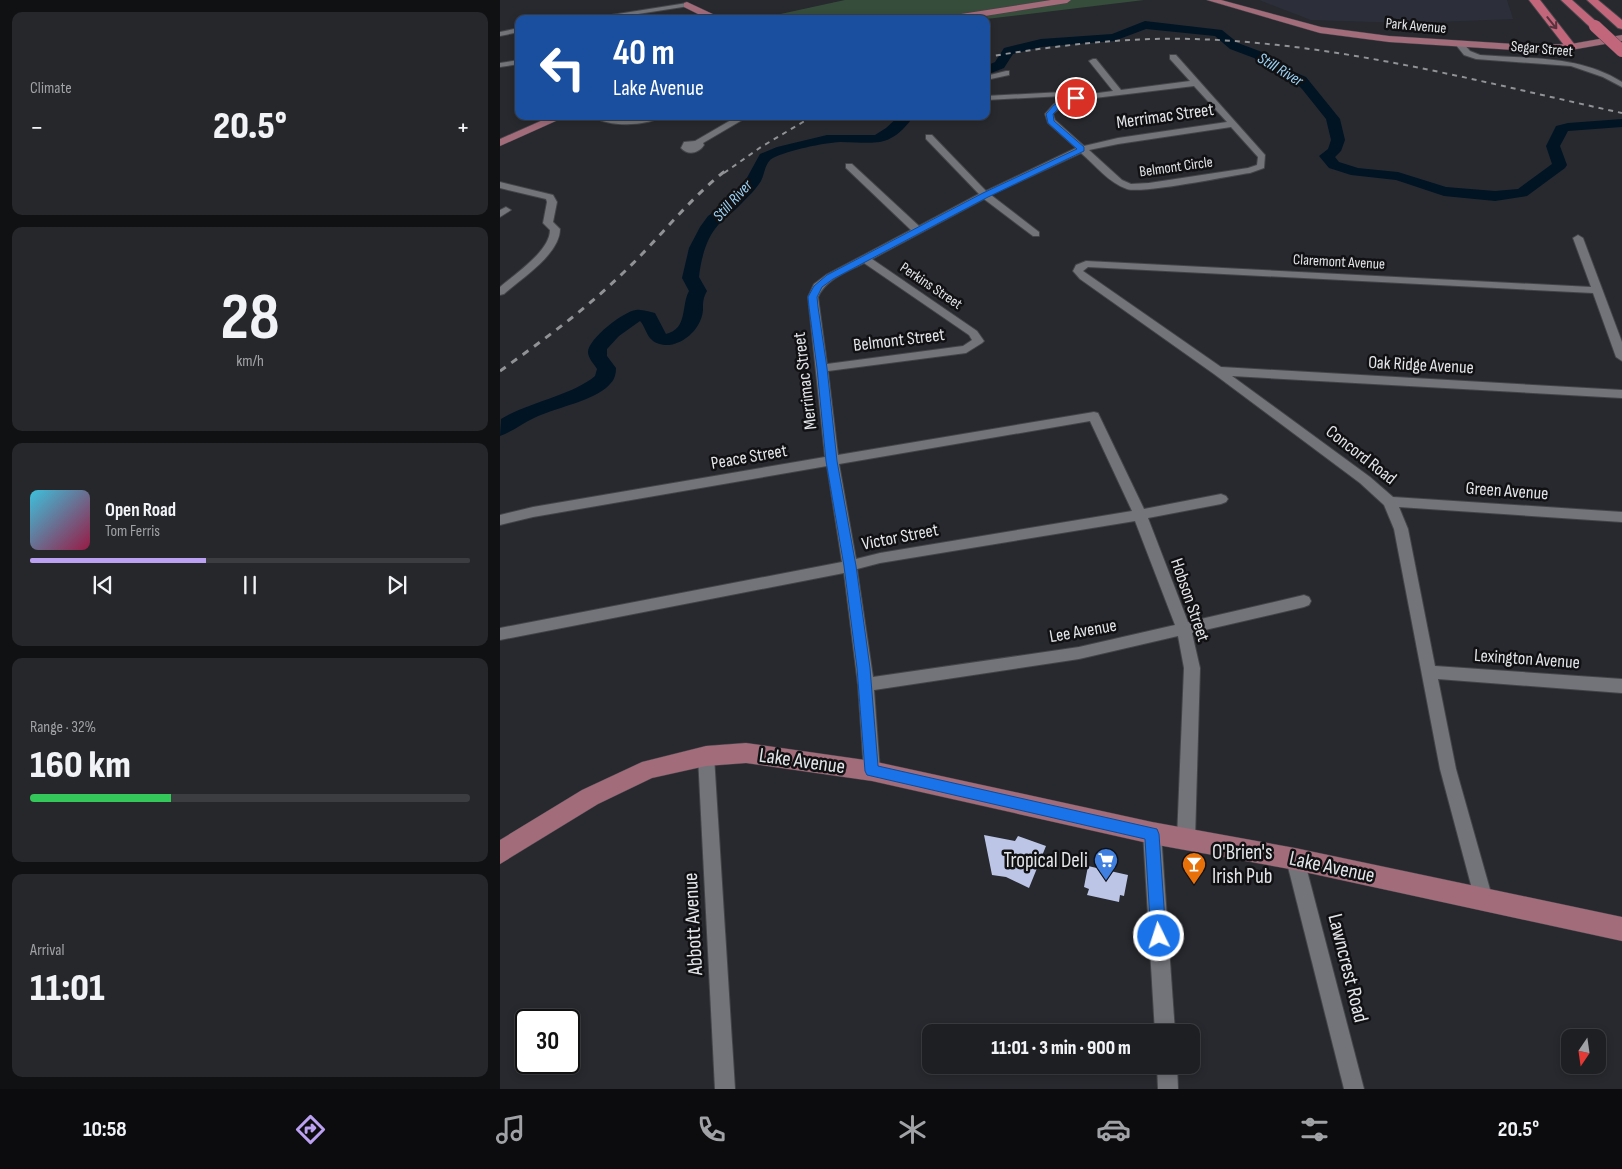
<!DOCTYPE html>
<meta charset="utf-8">
<style>
:root{--surface:#1d1f22;--page:#25272a;--text:#f1f3f6;--muted:#a0a2a5;--line:#3b3d40;--accent:#bca0f2}
body{margin:0;font-family:"Sofia Sans Condensed",sans-serif;background:var(--page);color:var(--text);height:100vh;display:flex;flex-direction:column;font-size:19px;white-space:nowrap}
*{box-sizing:border-box;margin:0}
p{font-size:16px;color:var(--muted)}
.icon{flex:none;width:28px;height:28px;fill:none;stroke:currentColor;stroke-width:2;stroke-linecap:round;stroke-linejoin:round}
.map{position:relative;flex:1;overflow:hidden}
.details{display:flex;flex-direction:column;gap:12px;padding:12px;background:#101113;width:500px}
.details>*{flex:none}
.guide{position:absolute;left:15px;top:15px;width:475px;height:105px;border-radius:10px;box-shadow:0 2px 8px #0003,0 0 0 1px var(--line);background:#1a4fa0;color:#fff;overflow:hidden}
.needle{width:32px;rotate:193deg}
.fabs{position:absolute;left:1061px;top:1029px;display:grid;gap:10px}
.fabs a{display:grid;place-items:center;width:45px;height:45px;border-radius:10px;background:var(--surface);box-shadow:0 2px 8px #0003,0 0 0 1px var(--line);font-size:25px}
.speed{position:absolute;left:15px;top:1009px;display:flex;gap:10px;font-size:25px;font-weight:700;text-align:center}
.speed>*{display:grid;place-content:center;width:65px;height:65px;border-radius:50%;background:var(--surface);box-shadow:0 2px 8px #0003,0 0 0 1px var(--line);line-height:1}
.speed .limit{border:2px solid #111;border-radius:8px;background:#fff;color:#111}
.pin{position:absolute;display:grid;place-items:center;width:42px;height:42px;color:#fff;margin:-21px;border:2px solid #fff;border-radius:50%;box-shadow:0 1px 5px #0007}
.me{position:absolute;width:55px;margin:-28px;rotate:356deg;stroke-linejoin:round;filter:drop-shadow(0 0 4px #0008)}
.turn{display:flex;align-items:center;gap:18px;height:105px;padding:0 15px;font-size:22px}
.turn .icon{width:65px;height:65px;stroke-width:2.5}
.turn b{display:block;font-size:35px;line-height:42px}
.big{font-size:38px;font-weight:800;line-height:1.1}
.details .widget{flex:1;display:flex;flex-direction:column;justify-content:center;gap:8px;min-width:0;padding:0 18px;border-radius:10px;background:var(--page)}
.details .dial{align-items:center;gap:0}
.dial b{font-size:65px;line-height:1}
.song{display:flex;align-items:center;gap:15px}
.cover{width:60px;height:60px;border-radius:8px;background:linear-gradient(135deg,hsl(190 70% 55%),hsl(340 70% 35%))}
.played{height:5px;border-radius:2px;background:linear-gradient(90deg,var(--accent) 40%,var(--line) 40%)}
.keys{display:flex;justify-content:space-around;direction:ltr}
.heat{display:flex;justify-content:space-between;align-items:center;font-size:28px;direction:ltr}
.charge{height:8px;border-radius:4px;background:linear-gradient(90deg,#34c759 32%,var(--line) 0)}
.trip{position:absolute;left:422px;top:1024px;width:278px;height:50px;border-radius:10px;background:var(--surface);box-shadow:0 2px 8px #0003,0 0 0 1px var(--line);font-weight:800;line-height:50px;text-align:center}
.tabs{display:flex;height:80px;justify-content:space-around;align-items:center;background:#0c0c0e;color:var(--muted)}
.tabs .icon{width:35px;height:35px}
.tabs .on{color:var(--accent)}
.tabs b{font-size:22px;color:var(--text)}
main{display:flex;flex:1;min-height:0}
.map>svg:first-child{display:block}
.built{fill:#2c2f3a}
.green{fill:#374d3b}
.lines{fill:none;stroke-linecap:round;stroke-linejoin:round}
.river{fill:#001423;fill-rule:evenodd}
.building{fill:#bcc5e5}
.minor-casing{stroke:#434448;stroke-width:2}
.major-casing{stroke:#434448;stroke-width:1}
.highway-casing{stroke:#434448;stroke-width:2}
.minor{fill:#72747a;fill-rule:evenodd}
.major{fill:#a26c7b;fill-rule:evenodd}
.highway{fill:#c2667b;fill-rule:evenodd}
.rail-far1{stroke:#909296;stroke-width:2;stroke-dasharray:5 5;stroke-linecap:butt}
.rail{stroke:#909296;stroke-width:3;stroke-dasharray:7 7;stroke-linecap:butt}
.highway-bridge-casing{stroke:#434448;stroke-width:13;stroke-linecap:butt}
.highway-bridge{stroke:#c2667b;stroke-width:12}
.oneway{stroke:#58333d}
.route{fill:#1a73e8;stroke:#114b97}
.labels{text-anchor:middle;dominant-baseline:central;stroke-width:5;stroke-linejoin:round;paint-order:stroke}
.far-street-label{font-size:15px;fill:#e3e5e8;stroke:#111114}
.far-water-label{font-size:16px;font-style:italic;fill:#9ad2f5;stroke:#111114}
.street-label{font-size:18px;fill:#e3e5e8;stroke:#111114}
.near-street-label{font-size:21px;fill:#e3e5e8;stroke:#111114}
.near-poi-label{font-size:21px;fill:#e3e5e8;stroke:#111114;text-anchor:start}
</style>
<main>
<section class="details">
<div class="widget"><p>Climate</p>
<div class="heat"><a>−</a><b class="big">20.5°</b><a>+</a></div>
</div>
<div class="widget dial"><b>28</b><p>km/h</p></div>
<div class="widget">
<div class="song"><i class="cover"></i><div><b>Open Road</b><p>Tom Ferris</p></div></div>
<div class="played"></div>
<div class="keys"><svg class="icon" aria-label="previous" viewBox="0 0 24 24"><path d="M18 5L8 12l10 7zM5 5v14"/></svg><svg class="icon" aria-label="pause" viewBox="0 0 24 24"><path d="M8 5v14M16 5v14"/></svg><svg class="icon" aria-label="next" viewBox="0 0 24 24"><path d="M6 5l10 7-10 7zM19 5v14"/></svg></div>
</div>
<div class="widget"><p>Range · 32%</p><b class="big">160 km</b><div class="charge"></div></div>
<div class="widget"><p>Arrival</p><b class="big">11:01</b></div>
</section>
<div class="map">
<svg width="1122" height="1089" viewBox="0 0 1122 1089">
<rect width="100%" height="100%" fill="#27292e"/>
<polygon class="built" points="759,0 1007,0 1013,19 909,23 811,20"/>
<polygon class="green" points="345,0 644,0 486,19 262,18"/>
<g class="lines">
<g class="river">
<polygon points="645,21 722,30 738,43 762,52 792,71 806,77 840,119 845,140 841,151 835,157 839,162 858,168 898,172 946,187 995,191 1018,189 1052,164 1046,146 1056,126 1068,123 1122,119 1122,127 1068,131 1060,146 1067,165 1065,168 1027,196 995,201 944,196 896,180 851,175 829,168 819,156 828,149 831,140 826,119 802,89 796,83 782,77 754,58 730,49 715,36 646,29 614,41 541,47 513,54 504,68 486,75 486,66 495,62 504,48 541,39 612,34"/>
<path d="M399,116H414C389,150 375,142 340,142C323,143 289,150 273,158C265,162 265,173 261,181C256,189 248,197 241,204C234,212 225,217 219,224C206,238 201,259 199,277L207,291C203,298 203,302 203,310C202,325 189,340 174,344C168,346 157,345 152,340C146,335 145,326 140,321L119,336L107,349V356L116,368C116,377 113,382 106,388C86,403 57,407 34,418C23,423 12,432 0,436L1,419C29,402 73,395 95,376L97,369C94,364 88,358 88,352C88,339 124,311 136,310C142,309 149,312 155,313L166,334C188,329 181,305 189,291L182,278L189,248L200,227L208,216L225,204L243,185L260,154L277,147L327,135H375L386,128Z"/>
</g>
</g>
<g class="building">
<polygon points="484,835 515,841 518,836 546,846 529,888 506,877 492,875"/>
<polygon points="588,866 628,875 624,896 620,895 619,902 587,895 589,889 584,887"/>
</g>
<g class="lines">
<g class="minor-casing">
<g id="minor">
<polygon points="187,3 190,5 189,6 106,19 86,19"/>
<polygon points="19,28 19,32 0,36 0,32"/>
<path d="M957,43H963L970,51L980,55C1029,59 1079,55 1122,82V87L1103,77L1071,66L976,59L964,55L956,45Z"/>
<path d="M670,55H676L765,155L764,168L750,173C728,176 643,194 627,189C609,183 595,165 581,153L491,195L539,232V236H533L484,199L372,259L477,331L484,341L482,343L466,353L328,371L338,455L594,412L598,413L644,509L721,494L726,496L728,499L726,502L721,504L648,518L688,622L804,595L809,597L811,601L809,605L804,607L692,633L700,668L695,839L692,845L686,848L680,845L677,839L684,668L678,636L579,659L374,690L380,771L378,776L372,779L366,776L364,771L358,685L344,573L0,640V628L342,562L327,466L33,517L0,525V515L33,507L325,457L308,297L314,284L326,275L411,230L346,168V164H352L419,226L479,194L426,139V135H432L486,191L576,148L548,123L545,114L554,104L568,98L563,96L486,100V96L563,92L576,96L613,91L589,61L593,59H596L621,90L690,81L670,59ZM694,86L727,122L618,138L584,146L555,120L553,114L560,108L578,100ZM731,127L758,157L757,165L748,168L649,183L631,184L622,180L589,150L618,144ZM364,263L469,335L472,340L463,346L327,364L318,297C326,279 347,272 364,263ZM590,421L632,511L380,553L356,559L339,464ZM635,521L675,625L579,647L373,677L357,569L380,563Z"/>
<polygon points="19,60 19,64 0,67 0,63"/>
<polygon points="506,71 509,71 509,75 486,80 486,76"/>
<path d="M93,116L128,119L163,116C148,126 108,128 93,116Z"/>
<path d="M238,116H249L203,143L204,145C199,153 188,156 181,148L184,142L195,141Z"/>
<path d="M0,182L53,195L57,202L53,222L60,229C60,254 22,278 4,294L0,295V287C16,273 50,251 50,230L43,223L47,202L46,199L0,188Z"/>
<polygon points="6,207 11,210 0,217 0,210"/>
<polygon points="1078,235 1083,238 1122,342 1122,361 1116,357 1093,293 588,267 583,271 721,367 1122,390 1122,398 732,376 870,477 893,497 1122,512 1122,522 899,507 908,529 935,666 1122,679 1122,693 938,679 956,769 993,900 990,906 984,909 978,906 975,900 940,769 894,529 884,505 860,483 714,374 580,279 573,271 576,265 586,261 1091,287 1073,238"/>
<polygon points="206,748 212,751 214,756 235,1089 215,1089 198,756 200,751"/>
<polygon points="652,825 658,827 661,833 675,1032 655,1032 643,833 646,827"/>
<polygon points="795,850 801,853 804,859 864,1089 844,1089 786,859 789,853"/>
<polygon points="657,1065 677,1065 678,1089 658,1089"/>
</g>
</g>
<g class="major-casing">
<g id="major">
<polygon points="551,0 571,0 567,3 466,19 444,19 448,16"/>
<polygon points="707,0 721,0 821,27 889,36 1029,45 1071,44 1122,35 1122,41 1071,50 1029,51 889,42 820,33"/>
<polygon points="187,2 219,17 220,19 208,19 184,7 184,3"/>
<polygon points="52,116 67,116 0,146 0,139"/>
<polygon points="246,743 372,761 652,822 795,848 1122,917 1122,941 795,870 652,844 372,781 246,763 206,766 152,778 98,804 0,864 0,840 82,790 142,762 206,746"/>
</g>
</g>
<g class="highway-casing">
<g id="highway">
<polygon points="1029,0 1040,0 1075,45 1077,47 1075,49 1067,49"/>
<polygon points="1061,0 1072,0 1099,24 1101,26 1099,28 1091,28"/>
<polygon points="1087,0 1098,0 1122,20 1122,29 1118,28"/>
</g>
</g>
<use href="#minor" class="minor"/>
<use href="#major" class="major"/>
<use href="#highway" class="highway"/>
<g class="rail-far1">
<path d="M486,57C554,46 624,37 693,39C839,43 981,82 1122,113"/>
<polyline points="224,173 261,147 313,116"/>
</g>
<path class="rail" d="M0,371C42,341 85,310 123,273C158,240 187,201 225,171"/>
<g class="highway-bridge-casing">
<polyline id="highway-bridge" points="1095,26 1122,51"/>
</g>
<use href="#highway-bridge" class="highway-bridge"/>
</g>
<defs><path id="oneway-shaft" d="M-6 0H5M1.5-3L5.5 0L1.5 3" fill="none" stroke-width="1.6" stroke-linecap="round" stroke-linejoin="round" transform="scale(1.25)"/></defs>
<use class="oneway" href="#oneway-shaft" transform="translate(1052 23) rotate(51)"/>
<polygon class="route" points="574,96 580,98 559,108 553,114 554,121 584,147 584,151 488,197 333,279 322,287 317,297 318,307 327,368 337,461 356,566 370,668 378,766 657,829 659,834 666,936 664,941 659,944 653,941 651,936 645,839 367,775 365,771 357,668 344,566 326,461 317,368 309,307 308,297 314,286 327,275 483,193 577,149 548,123 546,114 554,105"/>
<defs>
<g id="supermarket-pin" transform="scale(1.25)"><path d="M0 17L-7.5 6A9.5 9.5 0 1 1 7.5 6Z" fill="#3f7fe0" stroke="#111114"/><path d="M-6-5.5h2.5l.6 2H6L4.5 2H-2.5L-4.4-4H-6ZM-1.5 3.2a1.3 1.3 0 1 0 .1 0ZM3 3.2a1.3 1.3 0 1 0 .1 0Z" fill="#fff"/></g>
<g id="bar-pin" transform="scale(1.25)"><path d="M0 17L-7.5 6A9.5 9.5 0 1 1 7.5 6Z" fill="#e8710a" stroke="#111114"/><path d="M-6-5H6L.8 .8V4.5H3.5V6h-7V4.5H-.8V.8Z" fill="#fff"/></g>
</defs>
<g fill-rule="evenodd">
<use href="#supermarket-pin" x="606" y="860"/>
<use href="#bar-pin" x="694" y="864"/>
</g>
<g class="labels">
<g class="far-street-label">
<text transform="translate(916 26) rotate(5)">Park Avenue</text>
<text transform="translate(1042 49) rotate(5)">Segar Street</text>
<text transform="translate(676 167) rotate(-8)">Belmont Circle</text>
<text transform="translate(839 262) rotate(3)">Claremont Avenue</text>
<text transform="translate(431 286) rotate(34)">Perkins Street</text>
</g>
<g class="far-water-label">
<text transform="translate(780 70) rotate(31)">Still River</text>
<text transform="translate(233 201) rotate(-47)">Still River</text>
</g>
<g class="street-label">
<text transform="translate(665 116) rotate(-8)">Merrimac Street</text>
<text transform="translate(399 340) rotate(-7)">Belmont Street</text>
<text transform="translate(921 365) rotate(3)">Oak Ridge Avenue</text>
<text transform="translate(305 381) rotate(-97)">Merrimac Street</text>
<text transform="translate(861 455) rotate(38)">Concord Road</text>
<text transform="translate(249 457) rotate(-10)">Peace Street</text>
<text transform="translate(1007 491) rotate(4)">Green Avenue</text>
<text transform="translate(400 537) rotate(-11)">Victor Street</text>
<text transform="translate(690 600) rotate(71)">Hobson Street</text>
<text transform="translate(583 631) rotate(-10)">Lee Avenue</text>
<text transform="translate(1027 659) rotate(4)">Lexington Avenue</text>
</g>
<g class="near-street-label">
<text transform="translate(302 761) rotate(8)">Lake Avenue</text>
<text transform="translate(832 867) rotate(12)">Lake Avenue</text>
<text transform="translate(193 924) rotate(-93)">Abbott Avenue</text>
<text transform="translate(848 968) rotate(76)">Lawncrest Road</text>
</g>
<g class="near-poi-label">
<text x="712" y="852">O'Brien's<tspan x="712" dy="24">Irish Pub</tspan></text>
<text x="588" y="860" text-anchor="end">Tropical Deli</text>
</g>
</g>
</svg>
<div class="fabs">
<a><svg class="needle" viewBox="-14 -14 28 28"><path d="M0-13l5 13h-10z" fill="#e53935"/><path d="M0 13l5-13h-10z" fill="#a0a2a5"/></svg></a>
</div>
<div class="speed"><div class="limit">30</div></div>
<div class="pin" style="left:576px;top:98px;background:#d93025"><svg class="icon" aria-label="arrive" viewBox="0 0 24 24"><path d="M6 21V4h12l-3 4 3 4H6"/></svg></div>
<svg class="me" style="left:659px;top:936px" viewBox="-20 -20 40 40"><circle r="17" fill="#1a73e8" stroke="#fff" stroke-width="3"/><path d="M0-11L8 9 0 5-8 9z" fill="#fff"/></svg>
<div class="trip">11:01 · 3 min · 900 m</div>
<div class="guide">
<div class="turn"><svg class="icon" aria-label="left" viewBox="0 0 24 24"><path d="M17 20v-9H6M10 6l-5 5 5 5"/></svg><div><b>40 m</b>Lake Avenue</div></div>
</div>
</div>
</main>
<nav class="tabs">
<b>10:58</b>
<svg class="icon on" aria-label="directions" viewBox="0 0 24 24"><path d="M12 3l9 9-9 9-9-9zM9 14v-3h6M13 9l2 2-2 2"/></svg>
<svg class="icon" aria-label="music" viewBox="0 0 24 24"><path d="M9 18V5l10-2v13"/><circle cx="6" cy="18" r="3"/><circle cx="16" cy="16" r="3"/></svg>
<svg class="icon" aria-label="phone" viewBox="0 0 24 24"><path d="M5 4h4l2 5-3 2q2 4 5 5l2-3 5 2v4C11 20 4 13 5 4z"/></svg>
<svg class="icon" aria-label="climate" viewBox="0 0 24 24"><path d="M12 3v18M4 7l16 10M4 17L20 7"/></svg>
<svg class="icon" aria-label="car" viewBox="0 0 24 24"><path d="M5 17H2v-5l4-1 3-4h7l3 4 3 1v5h-3M9 17h6M6 11h13"/><circle cx="7" cy="17" r="2"/><circle cx="17" cy="17" r="2"/></svg>
<svg class="icon" aria-label="filters" viewBox="0 0 24 24"><path d="M4 7h16M4 17h16"/><circle cx="9" cy="7" r="2"/><circle cx="15" cy="17" r="2"/></svg>
<b>20.5°</b>
</nav>
